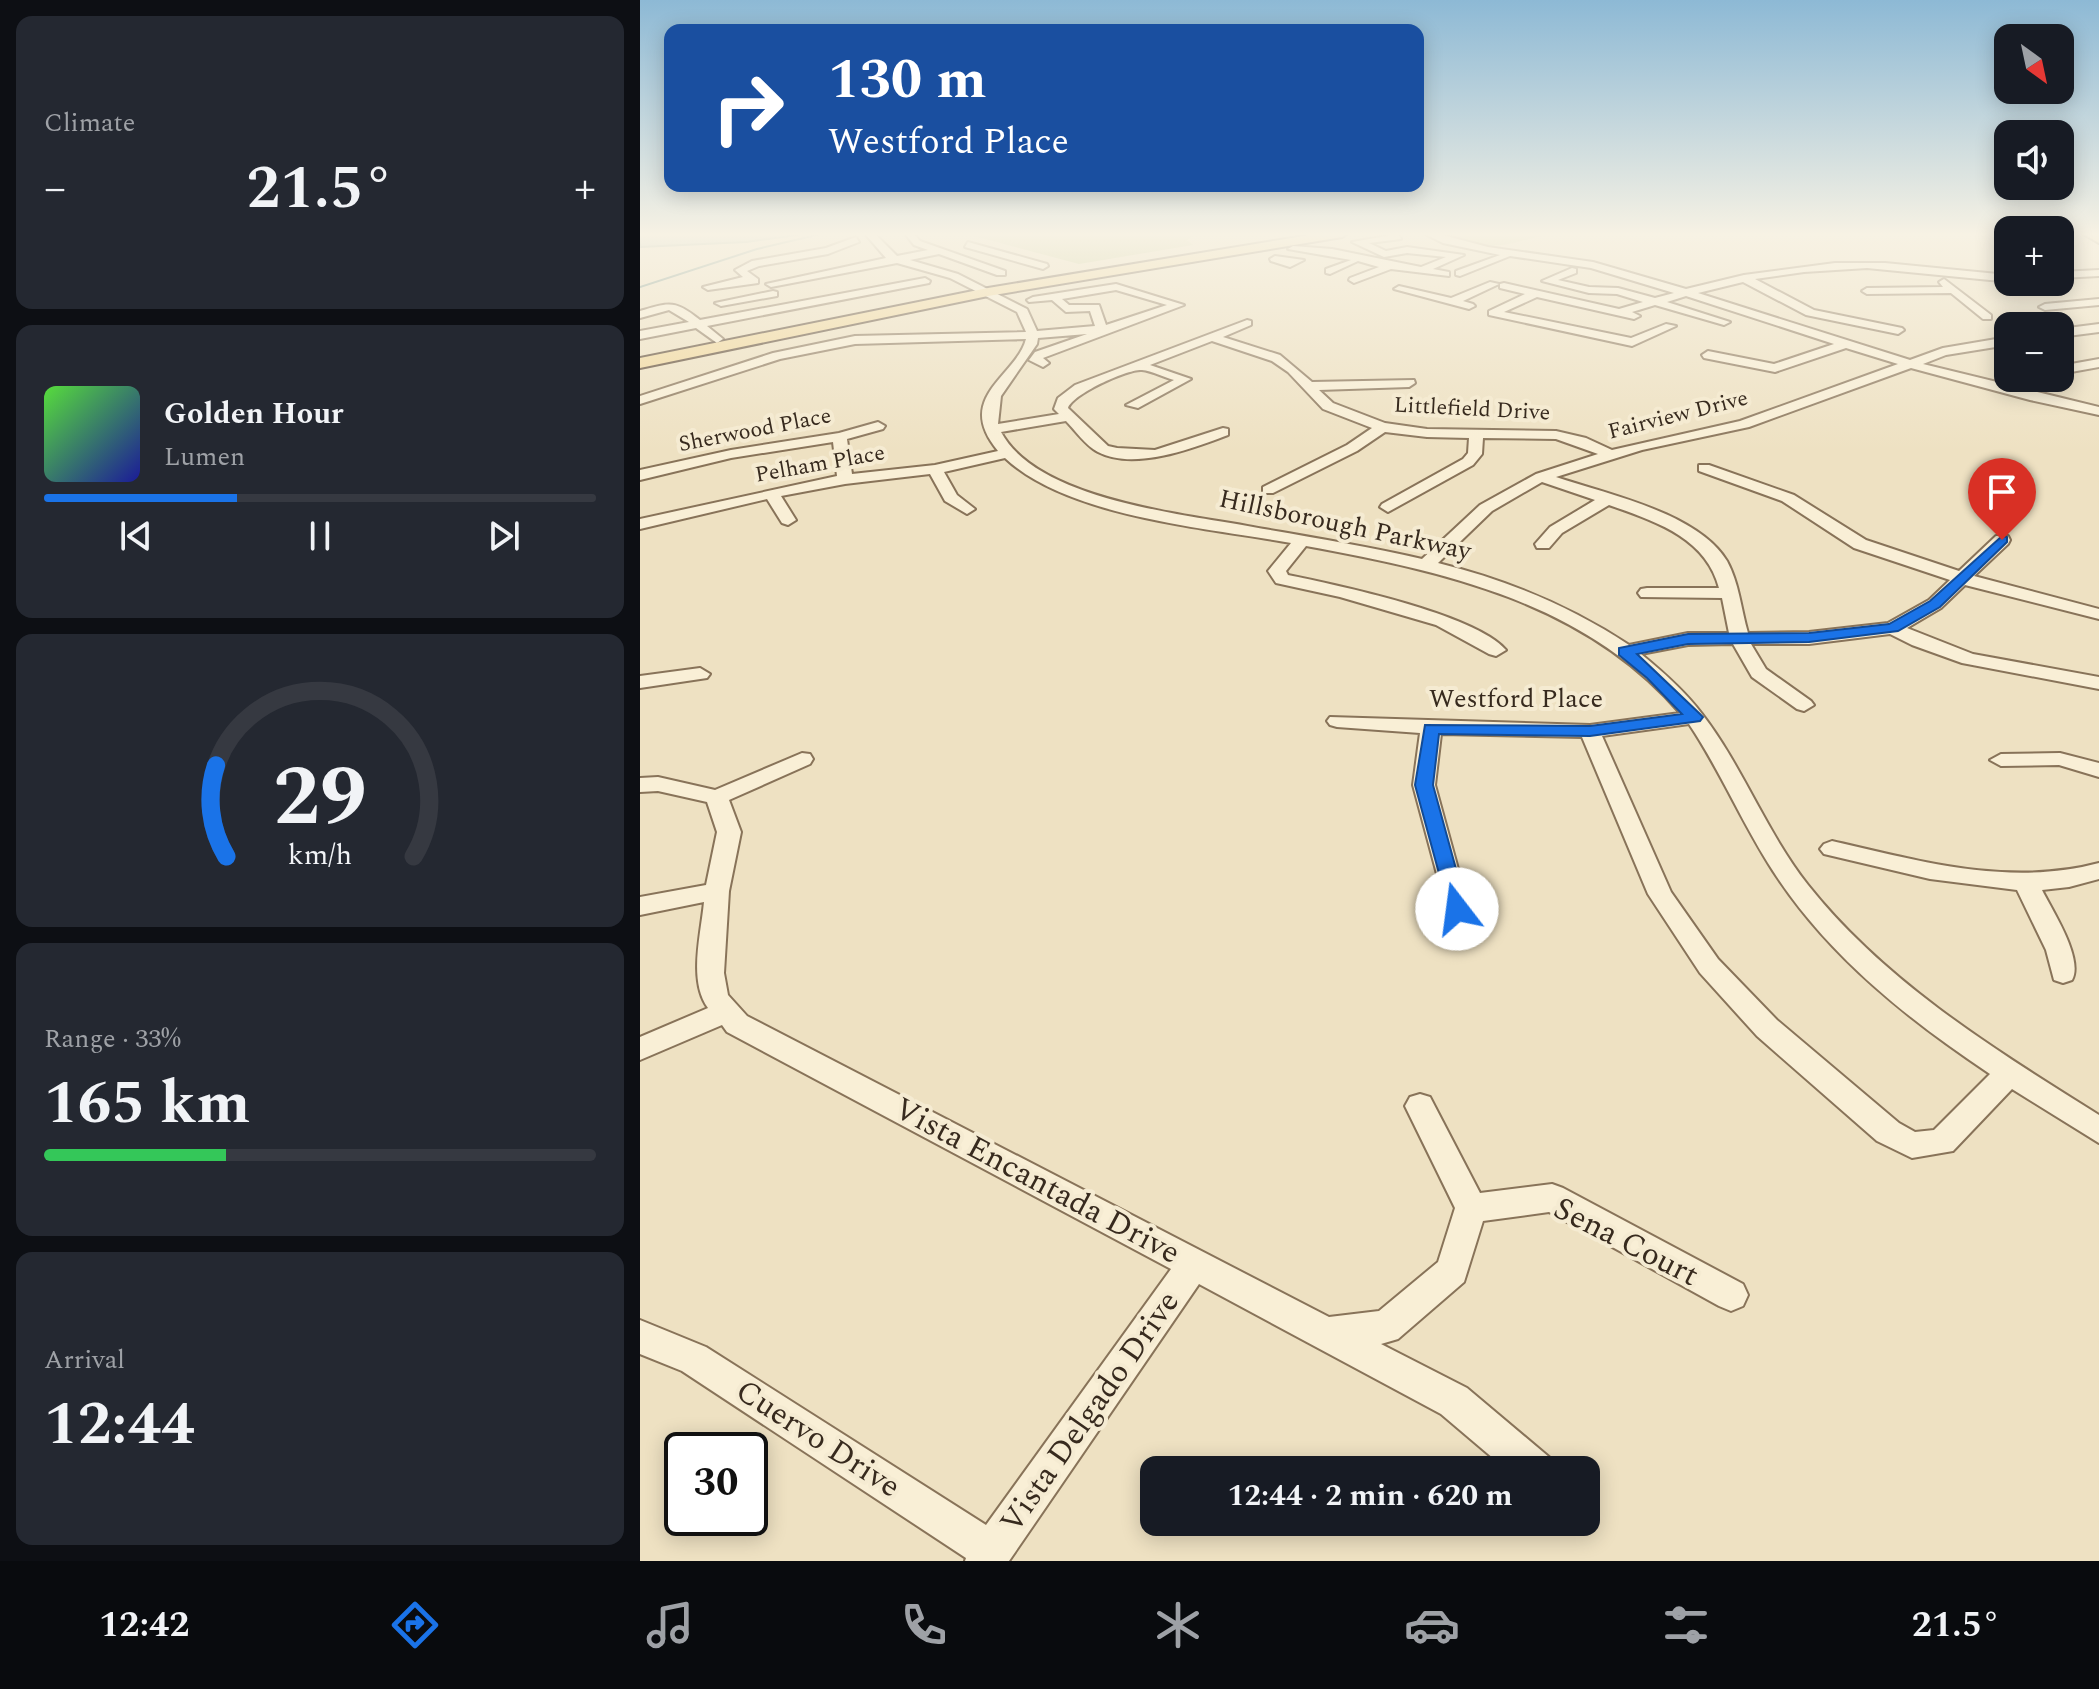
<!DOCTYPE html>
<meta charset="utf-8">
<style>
:root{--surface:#171b24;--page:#242831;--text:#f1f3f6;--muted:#9ea1a6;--line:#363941;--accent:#1a73e8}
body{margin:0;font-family:Spectral,serif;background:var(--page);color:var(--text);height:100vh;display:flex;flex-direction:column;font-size:30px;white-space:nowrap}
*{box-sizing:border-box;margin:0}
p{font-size:26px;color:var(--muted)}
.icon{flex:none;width:44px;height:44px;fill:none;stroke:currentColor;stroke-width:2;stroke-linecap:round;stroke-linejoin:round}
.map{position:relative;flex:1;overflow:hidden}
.panel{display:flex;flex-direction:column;gap:16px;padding:16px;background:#0d0f14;width:640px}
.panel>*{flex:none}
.hud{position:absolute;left:24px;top:24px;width:760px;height:168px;border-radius:16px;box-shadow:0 4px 20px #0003;background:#1a4fa0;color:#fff;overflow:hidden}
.needle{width:52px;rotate:147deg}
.tools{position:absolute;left:1354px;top:24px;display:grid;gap:16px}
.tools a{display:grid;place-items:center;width:80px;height:80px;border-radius:16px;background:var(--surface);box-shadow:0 4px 20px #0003;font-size:40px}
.speed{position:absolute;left:24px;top:1432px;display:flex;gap:16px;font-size:40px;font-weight:700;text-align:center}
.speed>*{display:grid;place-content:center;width:104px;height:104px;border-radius:50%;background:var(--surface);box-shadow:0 4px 20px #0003;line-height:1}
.speed .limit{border:4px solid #111;border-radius:12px;background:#fff;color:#111}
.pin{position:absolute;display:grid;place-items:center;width:68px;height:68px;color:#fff;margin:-82px -34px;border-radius:50% 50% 50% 0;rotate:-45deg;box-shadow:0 0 8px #0007}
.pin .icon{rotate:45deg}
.me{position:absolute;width:88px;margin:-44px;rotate:345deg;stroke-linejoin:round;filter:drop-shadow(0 0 6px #0008)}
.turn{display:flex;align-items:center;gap:28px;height:168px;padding:0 32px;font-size:36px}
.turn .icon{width:104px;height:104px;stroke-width:2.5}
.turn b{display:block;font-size:56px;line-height:68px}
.big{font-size:60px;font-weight:700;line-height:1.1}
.panel .card{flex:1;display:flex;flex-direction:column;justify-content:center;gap:12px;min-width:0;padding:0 28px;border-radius:16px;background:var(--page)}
.panel .dial{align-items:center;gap:0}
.dial svg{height:208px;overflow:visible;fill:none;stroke:var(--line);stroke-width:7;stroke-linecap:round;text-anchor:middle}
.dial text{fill:var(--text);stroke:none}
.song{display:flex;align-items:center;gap:24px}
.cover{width:96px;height:96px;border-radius:12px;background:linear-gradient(135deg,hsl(110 70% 55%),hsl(240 70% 35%))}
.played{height:8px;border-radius:4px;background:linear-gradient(90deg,var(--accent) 35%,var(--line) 35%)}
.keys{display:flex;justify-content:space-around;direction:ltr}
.heat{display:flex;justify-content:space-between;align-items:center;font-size:44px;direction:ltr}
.charge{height:12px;border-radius:6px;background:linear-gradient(90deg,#34c759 33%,var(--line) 0)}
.trip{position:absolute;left:500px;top:1456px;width:460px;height:80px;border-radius:16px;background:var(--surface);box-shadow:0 4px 20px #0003;font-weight:700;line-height:80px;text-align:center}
.tabs{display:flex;height:128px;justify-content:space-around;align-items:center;background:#090b0e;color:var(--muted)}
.tabs .icon{width:56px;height:56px}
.tabs .on{color:var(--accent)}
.tabs b{font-size:36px;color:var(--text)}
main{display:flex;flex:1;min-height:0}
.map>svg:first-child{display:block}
.green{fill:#c5cc96}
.water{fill:#a5c0b9;stroke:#6c8e86;stroke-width:2}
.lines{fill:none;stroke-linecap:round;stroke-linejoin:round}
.stream{stroke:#6c8e86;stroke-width:2}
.minor-casing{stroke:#887359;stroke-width:4}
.major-casing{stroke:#55412e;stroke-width:4}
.minor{fill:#f9efd6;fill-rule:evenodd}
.major{fill:#f1d79a;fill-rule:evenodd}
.route{fill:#1a73e8;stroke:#114b97;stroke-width:2}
.labels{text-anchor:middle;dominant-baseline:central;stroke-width:8;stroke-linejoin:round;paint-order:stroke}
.far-street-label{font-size:22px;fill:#372a1e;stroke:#f5ebd2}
.street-label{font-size:26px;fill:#372a1e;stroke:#f5ebd2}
.near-street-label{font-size:32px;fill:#372a1e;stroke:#f5ebd2}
</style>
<main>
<section class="panel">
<div class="card"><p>Climate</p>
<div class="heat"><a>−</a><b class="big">21.5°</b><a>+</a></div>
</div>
<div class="card">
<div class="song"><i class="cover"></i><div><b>Golden Hour</b><p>Lumen</p></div></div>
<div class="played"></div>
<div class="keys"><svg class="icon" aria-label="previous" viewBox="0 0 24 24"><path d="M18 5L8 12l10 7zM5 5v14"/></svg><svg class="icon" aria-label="pause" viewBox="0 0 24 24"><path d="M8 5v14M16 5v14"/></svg><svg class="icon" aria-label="next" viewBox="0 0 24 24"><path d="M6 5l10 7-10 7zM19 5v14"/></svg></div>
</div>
<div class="card dial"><svg viewBox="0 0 100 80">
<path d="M14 69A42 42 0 1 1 86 69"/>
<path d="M14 69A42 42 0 0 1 10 34" stroke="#1a73e8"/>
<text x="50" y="56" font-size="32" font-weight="700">29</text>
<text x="50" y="72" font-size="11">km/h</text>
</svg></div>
<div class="card"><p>Range · 33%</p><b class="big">165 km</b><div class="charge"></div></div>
<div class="card"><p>Arrival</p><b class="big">12:44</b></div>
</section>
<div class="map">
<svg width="1459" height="1561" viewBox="0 0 1459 1561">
<rect width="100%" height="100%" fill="#eee1c2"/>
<g class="green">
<polygon points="323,233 560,233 547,240 553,245 439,264"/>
<path d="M805,233H915C865,243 858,255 805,233Z"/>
</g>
<polygon class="water" points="0,233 172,233 106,242 0,247"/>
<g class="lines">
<polyline class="stream" points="0,287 117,249 185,233"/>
<g class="minor-casing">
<g id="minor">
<path d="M229,233H234L257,256L288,250L274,245L266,235L273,233L280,241L365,271V275H357L299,254L270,260L318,274L387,309L397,331L455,326L450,311L426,312L412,300L389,302L387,300L393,297L476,284L544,305L403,358L409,363L403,367L389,360L395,352L447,334L398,338L397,344L361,396L358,424L419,414L414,409L418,398L435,385L607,320L611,321V325L583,337L640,355L672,382L774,380L775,383L769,387L679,390L693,403L745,423L787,429L916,431L946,438L972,450L1100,421L1258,364L1206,348L1135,372L1064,358L1062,355L1068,351L1134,364L1194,344L1046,296L1027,302L1090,322L1084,325L1015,305L992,312L1000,316L994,319L897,297L864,312L991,338L1026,324L1036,326L992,346L849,315V311L885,294L860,288V284L864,283L979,309L1003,302L977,294L949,293L902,281L932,268L936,269V273L918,280L949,287L978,288L1015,298L1034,293L951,268L870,256L820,276L816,275V271L860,255L803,243L783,233H795L848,247L953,262L1046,289L1104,275L1195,263H1245L1368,275V281L1350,280L1227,268L1164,272L1115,279L1174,310L1262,328L1264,330L1258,334L1166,315L1103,282L1058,293L1270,360L1303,348L1368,337V345L1306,355L1283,364L1459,407V415L1390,400L1271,368L1109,427L1002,450L916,477C967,494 1058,513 1087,561C1099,583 1101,609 1108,633L1169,632L1248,623L1289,600L1310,580L1214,548L1142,501L1059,471V465H1069L1154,495L1226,540L1319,571L1356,536H1368L1370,540L1368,544L1334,576L1459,609V619L1325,585L1301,608L1267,628L1333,654L1459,677V689L1322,663L1272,645L1250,634L1169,644H1111L1126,669L1171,701L1174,705L1164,711L1157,709L1112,677L1093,644L1048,645L1001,654C1023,672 1045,691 1062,714C1103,767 1126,832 1168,885C1246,983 1354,1049 1459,1115V1143L1372,1089L1313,1151L1272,1158L1237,1141L1117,1036L1060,973L1008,894L942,737L801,734L795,785L829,909L826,915L817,918L808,915L773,785L780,733L697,727L690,725L687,721L690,717L950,725L1040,713C945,602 803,571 666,546L646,571L648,575C697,585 835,614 866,650L856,656L849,654L796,625L700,597L636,583L628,571L651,543C568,528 427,517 365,458L304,472L317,495L335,509L327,514L305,501L290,474L205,484L141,496L156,520L148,525L142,523L127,499L0,529V519L197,476L193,442L91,458L0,480V470L91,450L199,433L238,422L245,426L243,429L207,439L212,474L295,465L358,451C313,397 376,377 386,339L215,344L140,359L0,404V396L133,353L215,336L386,332L377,312L310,278L257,263L131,287L126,284L246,258L226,235ZM476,290L527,305L466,325L459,305H429L422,299ZM572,341L632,361L648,372L683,409L732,428L707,445L623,487V493H633L717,451L745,432L787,437L829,438L828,453L823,459L742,504L740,507L748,512L833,465L842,454L843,438L916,439L958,454L896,474L840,505L782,559C726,546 670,537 613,527C544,514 397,500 361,432L426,421C435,430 446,446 458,452C494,471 554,448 588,435V429L583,428L515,450L477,448L468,446L428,408C433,394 487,369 502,370C512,371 523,377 534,380L486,405L498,408L551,379L510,365ZM902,482L955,500L910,527L895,544L897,548H909L922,533L969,505C1014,521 1066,537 1079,588H1007L1001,589L998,593L1001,597L1082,598L1089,633H1048L989,645C930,606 867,580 798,563L852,511ZM1049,724C1082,773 1104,828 1137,877C1191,958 1269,1020 1350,1074L1294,1130L1275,1132L1259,1123L1137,1020L1078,959L1031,892L962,736Z"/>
<polygon points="758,234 761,239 729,243 746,251 767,247 824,255 793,269 809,272 809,276 751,269 714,283 709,280 710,278 739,267 718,261 690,274 686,273 686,269 711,260 648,249 653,246 692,249 781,267 806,257 767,253 744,257 712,242"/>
<polygon points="216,237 219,242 188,254 119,266 107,271 118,279 118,283 68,290 63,287 103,277 95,270 112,261 186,248"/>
<polygon points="328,242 407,264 408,266 403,269 325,247"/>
<polygon points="635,256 664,260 650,267 631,261 630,259"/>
<polygon points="1459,270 1459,276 1420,278 1420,272"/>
<path d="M285,278L290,281L289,283L67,326L83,339L77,343L56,328L0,339V331L49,322L29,310L0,318V311C30,302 35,300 60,320Z"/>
<polygon points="1304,279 1351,315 1351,319 1343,319 1311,293 1227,294 1222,291 1227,288 1303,287 1299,282"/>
<polygon points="850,282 859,284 823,301 833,304 835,306 829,309 754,289 759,286 811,298"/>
<polygon points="133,291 137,292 137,296 81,306 75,303"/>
<polygon points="1459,299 1459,305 1405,310 1399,307 1405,304"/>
<polygon points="1459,324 1459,332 1420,337 1420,329"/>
<polygon points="1459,359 1459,367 1420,374 1420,366"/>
<polygon points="60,668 70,674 67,678 0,688 0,676"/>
<path d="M162,753L170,754L173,759L170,764L89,800L101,832L89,891L84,973L88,995L107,1016L689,1317L739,1311L798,1262L815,1208L765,1106L770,1097L780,1094L790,1097L840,1193L912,1184L923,1188L1103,1284L1108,1295L1103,1306L1091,1311L1079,1306L909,1212L843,1221L824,1282L758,1339L741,1344L827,1388L909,1457L915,1470H867L801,1414L559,1284L369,1561H325L326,1558L42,1371L0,1354V1320L66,1347L346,1525L531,1269L87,1032L82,1025L0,1060V1037L68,1008C48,981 61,934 64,902L0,915V897L66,885L77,832L67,802L18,791L0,792V778L18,777L75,790Z"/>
<polygon points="1420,753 1459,763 1459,777 1419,765 1361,766 1350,760 1361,754"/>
<path d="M1192,841C1280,861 1369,887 1459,863V879L1429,887L1402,890C1412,910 1444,959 1432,980L1423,983L1414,980L1406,950L1377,890L1290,879L1184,854L1180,849L1184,844Z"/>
</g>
</g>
<g class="major-casing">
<g id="major">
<polygon points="682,233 708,233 702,237 348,296 0,368 0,358 348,288"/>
<polygon points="1442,233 1459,234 1459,243"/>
</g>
</g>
<use href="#minor" class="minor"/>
<use href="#major" class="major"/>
</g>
<linearGradient id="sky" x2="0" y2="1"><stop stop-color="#8db9d5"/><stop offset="0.52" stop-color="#f7f2e4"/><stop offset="1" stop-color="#f7f2e4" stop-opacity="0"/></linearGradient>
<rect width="1459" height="451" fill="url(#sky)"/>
<polygon class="route" points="1362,536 1367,537 1367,542 1300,607 1258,631 1169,642 1048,644 997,654 1060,714 1063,717 1060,721 950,736 799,734 793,785 827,909 824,914 810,914 775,785 785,725 950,726 1042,714 1007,678 979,655 979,648 1048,634 1169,633 1249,624 1290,601"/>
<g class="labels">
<g class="far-street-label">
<text transform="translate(832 409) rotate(3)">Littlefield Drive</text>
<text transform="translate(1038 415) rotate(-14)">Fairview Drive</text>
<text transform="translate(115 430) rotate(-11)">Sherwood Place</text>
<text transform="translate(180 464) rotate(-10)">Pelham Place</text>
</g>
<g class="street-label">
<text transform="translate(705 525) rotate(12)">Hillsborough Parkway</text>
<text x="876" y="699">Westford Place</text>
</g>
<g class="near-street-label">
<text transform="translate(397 1181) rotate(28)">Vista Encantada Drive</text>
<text transform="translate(986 1242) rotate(27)">Sena Court</text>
<text transform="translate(450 1412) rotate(-55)">Vista Delgado Drive</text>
<text transform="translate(178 1439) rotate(33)">Cuervo Drive</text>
</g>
</g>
</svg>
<div class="tools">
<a><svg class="needle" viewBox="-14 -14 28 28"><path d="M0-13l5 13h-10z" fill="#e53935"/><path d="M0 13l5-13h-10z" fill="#9ea1a6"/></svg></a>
<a><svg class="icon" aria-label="sound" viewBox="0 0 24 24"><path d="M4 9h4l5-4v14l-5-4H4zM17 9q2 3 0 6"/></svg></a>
<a>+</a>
<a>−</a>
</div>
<div class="speed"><div class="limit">30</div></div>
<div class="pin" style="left:1362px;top:540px;background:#d93025"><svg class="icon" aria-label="arrive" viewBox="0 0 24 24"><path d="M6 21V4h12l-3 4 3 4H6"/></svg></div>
<svg class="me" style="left:817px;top:909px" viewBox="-20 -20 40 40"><circle r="19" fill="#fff"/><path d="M0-13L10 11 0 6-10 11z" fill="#1a73e8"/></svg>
<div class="trip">12:44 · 2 min · 620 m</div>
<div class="hud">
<div class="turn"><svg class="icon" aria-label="right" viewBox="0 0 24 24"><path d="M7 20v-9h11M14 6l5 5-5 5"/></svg><div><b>130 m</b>Westford Place</div></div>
</div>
</div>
</main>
<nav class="tabs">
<b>12:42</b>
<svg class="icon on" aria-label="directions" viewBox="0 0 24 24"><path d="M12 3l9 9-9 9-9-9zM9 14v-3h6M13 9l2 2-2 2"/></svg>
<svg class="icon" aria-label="music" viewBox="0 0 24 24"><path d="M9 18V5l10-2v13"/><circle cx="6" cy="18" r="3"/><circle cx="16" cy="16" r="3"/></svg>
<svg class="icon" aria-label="phone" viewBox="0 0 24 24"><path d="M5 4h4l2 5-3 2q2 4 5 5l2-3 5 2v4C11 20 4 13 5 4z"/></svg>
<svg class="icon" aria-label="climate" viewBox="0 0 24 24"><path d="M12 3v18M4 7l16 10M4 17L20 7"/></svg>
<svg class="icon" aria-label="car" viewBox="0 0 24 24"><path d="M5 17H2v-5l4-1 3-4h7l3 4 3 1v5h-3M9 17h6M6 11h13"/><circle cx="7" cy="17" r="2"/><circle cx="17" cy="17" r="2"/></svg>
<svg class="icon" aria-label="filters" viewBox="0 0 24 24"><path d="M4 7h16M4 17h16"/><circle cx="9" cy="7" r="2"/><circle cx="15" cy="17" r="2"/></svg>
<b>21.5°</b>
</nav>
